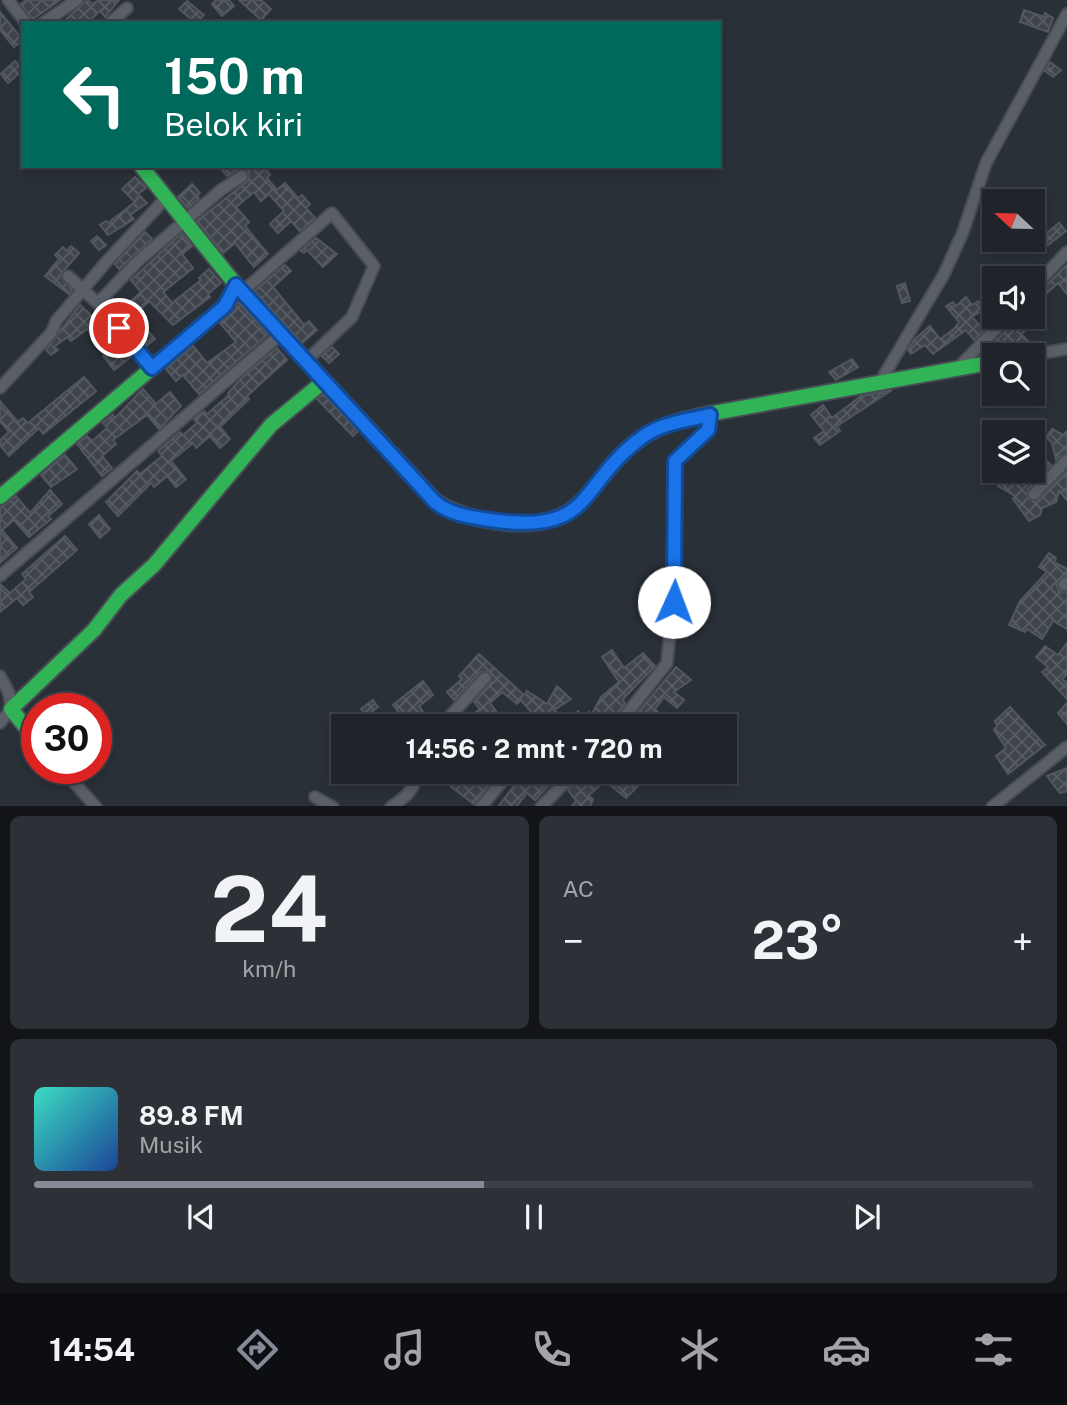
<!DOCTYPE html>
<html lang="id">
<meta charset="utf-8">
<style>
:root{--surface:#20242a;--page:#2d3036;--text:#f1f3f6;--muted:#a2a4a8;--line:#3d4147;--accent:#848b96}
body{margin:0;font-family:"Public Sans",sans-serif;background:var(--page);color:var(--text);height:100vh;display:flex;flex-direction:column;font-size:26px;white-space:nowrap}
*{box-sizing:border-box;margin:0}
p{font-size:23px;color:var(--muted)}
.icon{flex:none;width:38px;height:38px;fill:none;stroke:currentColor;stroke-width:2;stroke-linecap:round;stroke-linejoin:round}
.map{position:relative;height:806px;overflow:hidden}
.drawer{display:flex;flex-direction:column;gap:10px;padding:10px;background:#121417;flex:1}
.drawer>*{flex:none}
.hud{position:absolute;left:21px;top:21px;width:700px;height:147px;border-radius:0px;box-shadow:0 4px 10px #0003,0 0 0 2px var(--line);background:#00695c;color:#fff;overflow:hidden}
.needle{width:46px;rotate:292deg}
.tools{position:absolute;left:982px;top:189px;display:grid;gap:14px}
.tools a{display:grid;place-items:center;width:63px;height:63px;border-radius:0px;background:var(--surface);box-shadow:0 4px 10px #0003,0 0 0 2px var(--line);font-size:35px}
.speed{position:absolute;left:21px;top:693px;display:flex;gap:14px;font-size:35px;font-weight:700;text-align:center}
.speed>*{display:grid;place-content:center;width:91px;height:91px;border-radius:50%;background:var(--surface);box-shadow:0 4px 10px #0003,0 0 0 2px var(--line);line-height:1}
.speed .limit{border:10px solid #d22;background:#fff;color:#111}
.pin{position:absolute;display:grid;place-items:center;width:60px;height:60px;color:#fff;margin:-30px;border:4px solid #fff;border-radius:50%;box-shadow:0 2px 7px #0007}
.me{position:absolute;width:77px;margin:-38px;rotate:2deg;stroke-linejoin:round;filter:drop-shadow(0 0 5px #0008)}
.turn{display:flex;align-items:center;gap:24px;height:147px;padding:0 28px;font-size:32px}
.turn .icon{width:91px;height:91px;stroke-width:2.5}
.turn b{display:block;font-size:49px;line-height:60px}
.big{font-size:52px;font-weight:700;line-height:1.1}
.drawer .card{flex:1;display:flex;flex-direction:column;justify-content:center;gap:10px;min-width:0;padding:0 24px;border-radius:10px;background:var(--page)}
.drawer .dial{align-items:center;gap:0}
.dial b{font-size:91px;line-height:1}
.song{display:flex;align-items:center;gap:21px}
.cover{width:84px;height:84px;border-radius:10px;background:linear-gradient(135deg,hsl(170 70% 55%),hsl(220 70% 35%))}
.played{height:7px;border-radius:4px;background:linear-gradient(90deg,var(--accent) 45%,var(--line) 45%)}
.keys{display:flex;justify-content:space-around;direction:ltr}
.heat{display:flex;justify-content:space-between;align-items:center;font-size:38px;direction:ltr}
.drawer .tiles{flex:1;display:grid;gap:10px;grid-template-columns:1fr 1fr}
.card:last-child{grid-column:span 2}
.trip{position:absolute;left:331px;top:714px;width:406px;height:70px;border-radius:0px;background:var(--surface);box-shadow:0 4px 10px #0003,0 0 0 2px var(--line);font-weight:700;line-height:70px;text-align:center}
.tab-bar{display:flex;height:112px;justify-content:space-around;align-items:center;background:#0d0e11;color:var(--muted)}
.tab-bar .icon{width:49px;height:49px}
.tab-bar .current{color:var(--accent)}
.tab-bar b{font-size:32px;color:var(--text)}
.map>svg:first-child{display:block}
.building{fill:url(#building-cross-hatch);stroke:#52575f;stroke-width:2}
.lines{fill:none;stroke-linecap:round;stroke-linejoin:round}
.street-casing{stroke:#484c55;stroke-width:14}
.fast-casing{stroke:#484c55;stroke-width:18}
.street{stroke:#5a5e66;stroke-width:10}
.fast{stroke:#30b455;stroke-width:14}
.route-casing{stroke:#114b97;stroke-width:18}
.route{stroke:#1a73e8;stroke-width:12}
</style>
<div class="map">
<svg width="1067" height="807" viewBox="0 0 1067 807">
<defs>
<pattern id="building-cross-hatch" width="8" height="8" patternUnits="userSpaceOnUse" patternTransform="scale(1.75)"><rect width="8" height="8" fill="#3f444c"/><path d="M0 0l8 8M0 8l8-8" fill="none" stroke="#585d64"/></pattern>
</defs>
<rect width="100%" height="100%" fill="#2a3038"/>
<g class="building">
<polygon points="26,0 60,0 33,19 21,4"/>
<polygon points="87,0 93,4 98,0 119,0 105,17 100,11 87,23 62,23"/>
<polygon points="216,0 229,0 234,6 222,16 212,4"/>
<polygon points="239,0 261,0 271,9 261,20"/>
<polygon points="187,1 204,15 196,23 179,9"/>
<polygon points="1024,10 1044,17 1045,13 1053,18 1048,32 1020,22"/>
<polygon points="0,12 23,40 14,47 0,30"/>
<polygon points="15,61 23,70 8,83 1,74"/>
<polygon points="1050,62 1061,70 1053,77 1045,71"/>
<polygon points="219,166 236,166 238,169 227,176"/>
<polygon points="243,166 263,166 270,175 267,178 277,190 285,183 298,198 302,195 310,204 306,208 315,218 300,231 291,221 278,233 270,224 284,211 269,194 261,201 254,192 236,207 249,222 245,226 268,254 254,267 235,243 223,253 197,221 249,180 249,172 241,168"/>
<polygon points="135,177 146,188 138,194 147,203 130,215 134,219 108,235 100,225 106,221 108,223 135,202 122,189"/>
<polygon points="192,184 200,193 197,196 199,198 188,208 178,197"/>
<polygon points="1059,223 1066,231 1048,245 1042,237"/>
<polygon points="145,232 152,239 119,269 115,264"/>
<polygon points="182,233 192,246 182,254 193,268 163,292 172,303 201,280 199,278 209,269 221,283 208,294 210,297 173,325 149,301 135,315 155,339 145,347 122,318 127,313 123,308 141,292 131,280"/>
<polygon points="97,236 106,245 99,250 91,241"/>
<polygon points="316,238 337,254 323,267 307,250 304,253 301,251"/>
<polygon points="71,246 79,253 60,275 72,290 69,294 45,276 59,259 55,255 63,247 66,251"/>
<polygon points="285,265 291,271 273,287 304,325 309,321 317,330 302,343 255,291"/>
<polygon points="1067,265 1067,294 1058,283 1047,293 1043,289"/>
<polygon points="905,283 910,301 902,303 897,286"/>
<polygon points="966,297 972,305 978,301 984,309 972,317 984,330 974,340 966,330 933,354 925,345 911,354 908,350 915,339 930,326 940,339 954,329 959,322 946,306 953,302 956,306"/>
<polygon points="238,302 268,334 199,394 183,375 176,381 166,369 193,346 207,363 236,342 220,323"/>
<polygon points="80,305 93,317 97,313 132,356 114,370 103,356 110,350 87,329 71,341 67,337 54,347 58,350 51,355 46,350"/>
<polygon points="1021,317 1034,317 1038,322 1021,334 1030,343 1015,353 1010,346 998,353 991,345"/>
<polygon points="332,347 339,354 329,363 322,356"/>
<polygon points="277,348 287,360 247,396 249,399 220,427 230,439 220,448 210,436 196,448 193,443 171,461 186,479 176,487 167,476 154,487 151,483 118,516 106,502 137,471 140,474 162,456 158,451 180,432 183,435 197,423 194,419 204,411 207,414 229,395 228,393 243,377"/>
<polygon points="852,359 858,367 836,380 829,372"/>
<polygon points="84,377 96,391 43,434 39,428 9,456 0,445 0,440 9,432 0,421 0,401 18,422 23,418 28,423"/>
<polygon points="143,389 156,404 170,392 181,406 159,429 147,415 113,440 116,444 102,456 112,468 102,476 77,444 87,436 92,441 107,428 103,423 113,415 115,418"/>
<polygon points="892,390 837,426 840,431 820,445 814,438 824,431 811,415 823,405 832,418 861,396"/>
<polygon points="323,394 358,431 353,436 317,399"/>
<polygon points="1052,429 1063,435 1067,431 1067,452 1056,460 1052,443 1046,437"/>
<polygon points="1038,453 1051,465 1028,489 1028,499 1039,500 1067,471 1067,500 1059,491 1056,502 1042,508 1040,515 1029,521 1013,499 1015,496 998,486 1008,476 1019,484 1025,473 1032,479 1032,460"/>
<polygon points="65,455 77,469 51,487 41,475"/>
<polygon points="50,490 62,504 48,516 51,519 29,537 14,520 2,530 17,548 0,563 0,508 16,496 30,513"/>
<polygon points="99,515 110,529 100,538 89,524"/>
<polygon points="65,536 77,550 29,592 33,597 23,605 17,598 0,612 0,584 10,593 26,579 22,574"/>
<polygon points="1049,553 1056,558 1054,562 1067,569 1067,574 1056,584 1059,591 1067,592 1067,629 1053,621 1042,639 1027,629 1025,632 1009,625 1020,601 1047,572 1039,567"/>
<polygon points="1067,643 1067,674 1062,679 1067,683 1067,699 1042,672 1048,667 1036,657 1045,646 1058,655"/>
<polygon points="612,650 624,668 643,653 655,666 623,699 625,704 609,726 572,726 569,723 578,711 585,719 589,712 592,714 601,697 619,682 602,657"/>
<polygon points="479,654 524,695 527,691 547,704 557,686 571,699 554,710 559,714 549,726 516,726 531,712 521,700 517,704 502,692 490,703 507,726 491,726 482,717 477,721 472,715 480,709 474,702 491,683 491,673 480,672 454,700 447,692 462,679 459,676"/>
<polygon points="676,667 691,680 674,692 684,700 677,708 664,697 655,709 661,716 654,726 640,716 627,726"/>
<polygon points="423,681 433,695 419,706 433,726 408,726 404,721 399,726 383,726 398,711 393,705"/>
<polygon points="373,700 378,707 366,716 361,709"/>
<polygon points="1067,703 1067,724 1058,713"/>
<polygon points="1010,707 1045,745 1008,774 996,756 1006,748 994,730 997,726 995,721"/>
<polygon points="1067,768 1067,791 1060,793 1047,776"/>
<polygon points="476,772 500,772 474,804 450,786 459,773 469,780"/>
<polygon points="531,772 547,772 554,780 535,800 527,793 516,807 498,807 516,783 518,786"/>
<polygon points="583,772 652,772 626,798 605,781 588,796 593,799 590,807 571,807 576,801 568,790"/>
</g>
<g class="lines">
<g class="street-casing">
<g id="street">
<polyline points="8,0 26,23"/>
<polyline points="43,23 77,0"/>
<polyline points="110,23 127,8"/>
<polyline points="68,276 103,308 152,368"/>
<polyline points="1032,289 1067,252"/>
<polyline points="242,292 332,213 374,266 352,317 305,362"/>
<polyline points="98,303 138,261 221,190 242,176"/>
<polyline points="1032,355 1067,349"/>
<polyline points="958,368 1007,317"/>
<polyline points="880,382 944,274 963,232 986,163 1067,14"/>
<polyline points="0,388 51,333 57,320 107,261 166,198"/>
<polyline points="1034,494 1067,460"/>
<polyline points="0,576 281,334"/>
<polyline points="1064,585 1067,582"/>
<polyline points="0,676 9,693 11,709 0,723"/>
<polyline points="441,726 485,678"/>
<polyline points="617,726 667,663 675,579 674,467 686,449 708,430 711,415"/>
<polyline points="61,768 96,807"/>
<polyline points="315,797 333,807"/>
<path d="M391,807C402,799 411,794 415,781L411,772"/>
<polyline points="481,807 510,772"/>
<polyline points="541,807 575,772"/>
<polyline points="992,807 1067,747"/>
</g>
</g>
<g class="fast-casing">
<g id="fast">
<path d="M236,285L435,501C456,515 480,520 506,523C594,530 585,476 643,437C662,424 686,419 708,414L994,362"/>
<polyline points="0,497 225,306 236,285 141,166"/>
<polyline points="37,741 11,709 94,630 121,595 154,565 271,425 323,382"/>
</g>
</g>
<use href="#street" class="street"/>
<use href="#fast" class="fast"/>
</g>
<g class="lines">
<g class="route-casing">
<path id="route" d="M119,328L152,368L225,306L236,285L435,502C451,515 471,517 490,520C597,536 576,484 644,436C662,423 689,420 710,415L708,430L675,461L674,602"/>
</g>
<use href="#route" class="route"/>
</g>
</svg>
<div class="tools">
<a><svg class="needle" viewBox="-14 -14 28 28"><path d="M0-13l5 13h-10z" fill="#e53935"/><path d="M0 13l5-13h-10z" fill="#a2a4a8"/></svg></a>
<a><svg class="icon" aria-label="sound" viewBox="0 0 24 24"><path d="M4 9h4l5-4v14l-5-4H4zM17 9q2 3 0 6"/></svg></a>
<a><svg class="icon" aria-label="search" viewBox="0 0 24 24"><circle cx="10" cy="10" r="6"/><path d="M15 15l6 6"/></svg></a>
<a><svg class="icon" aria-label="layers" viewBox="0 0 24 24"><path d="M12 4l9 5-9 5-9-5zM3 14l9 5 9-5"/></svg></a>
</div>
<div class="speed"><div class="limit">30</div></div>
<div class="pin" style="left:119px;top:328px;background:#d93025"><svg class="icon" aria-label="arrive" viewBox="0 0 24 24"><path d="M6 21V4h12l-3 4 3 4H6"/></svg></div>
<svg class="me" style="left:674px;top:602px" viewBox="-20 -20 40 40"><circle r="19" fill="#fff"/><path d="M0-13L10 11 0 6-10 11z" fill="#1a73e8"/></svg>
<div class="trip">14:56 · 2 mnt · 720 m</div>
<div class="hud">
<div class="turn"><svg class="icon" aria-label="left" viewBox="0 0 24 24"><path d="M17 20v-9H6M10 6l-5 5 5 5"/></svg><div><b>150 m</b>Belok kiri</div></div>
</div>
</div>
<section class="drawer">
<div class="tiles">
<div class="card dial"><b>24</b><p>km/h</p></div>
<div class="card"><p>AC</p>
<div class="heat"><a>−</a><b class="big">23°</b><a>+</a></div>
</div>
<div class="card">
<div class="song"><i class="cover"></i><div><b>89.8 FM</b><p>Musik</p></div></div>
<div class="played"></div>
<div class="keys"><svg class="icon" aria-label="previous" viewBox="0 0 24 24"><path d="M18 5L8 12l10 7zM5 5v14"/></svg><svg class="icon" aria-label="pause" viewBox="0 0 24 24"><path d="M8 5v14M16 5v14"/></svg><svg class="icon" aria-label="next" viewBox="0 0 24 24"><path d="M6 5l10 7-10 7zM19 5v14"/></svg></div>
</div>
</div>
</section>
<nav class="tab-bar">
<b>14:54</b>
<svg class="icon current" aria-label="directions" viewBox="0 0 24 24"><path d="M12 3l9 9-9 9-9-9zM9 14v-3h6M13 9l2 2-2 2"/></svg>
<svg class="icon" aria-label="music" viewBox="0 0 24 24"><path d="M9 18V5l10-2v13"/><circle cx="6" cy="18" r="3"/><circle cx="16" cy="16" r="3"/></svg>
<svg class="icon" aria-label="phone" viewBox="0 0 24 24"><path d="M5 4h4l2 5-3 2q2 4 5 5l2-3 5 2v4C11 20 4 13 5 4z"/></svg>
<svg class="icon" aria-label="climate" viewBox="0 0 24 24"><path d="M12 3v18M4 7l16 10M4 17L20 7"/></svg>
<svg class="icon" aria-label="car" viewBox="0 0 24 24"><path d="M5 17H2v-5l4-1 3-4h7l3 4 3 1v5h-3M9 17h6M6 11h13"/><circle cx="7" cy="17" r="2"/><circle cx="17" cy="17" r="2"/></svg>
<svg class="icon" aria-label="filters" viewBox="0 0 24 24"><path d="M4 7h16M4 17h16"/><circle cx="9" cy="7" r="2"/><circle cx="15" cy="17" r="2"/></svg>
</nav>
